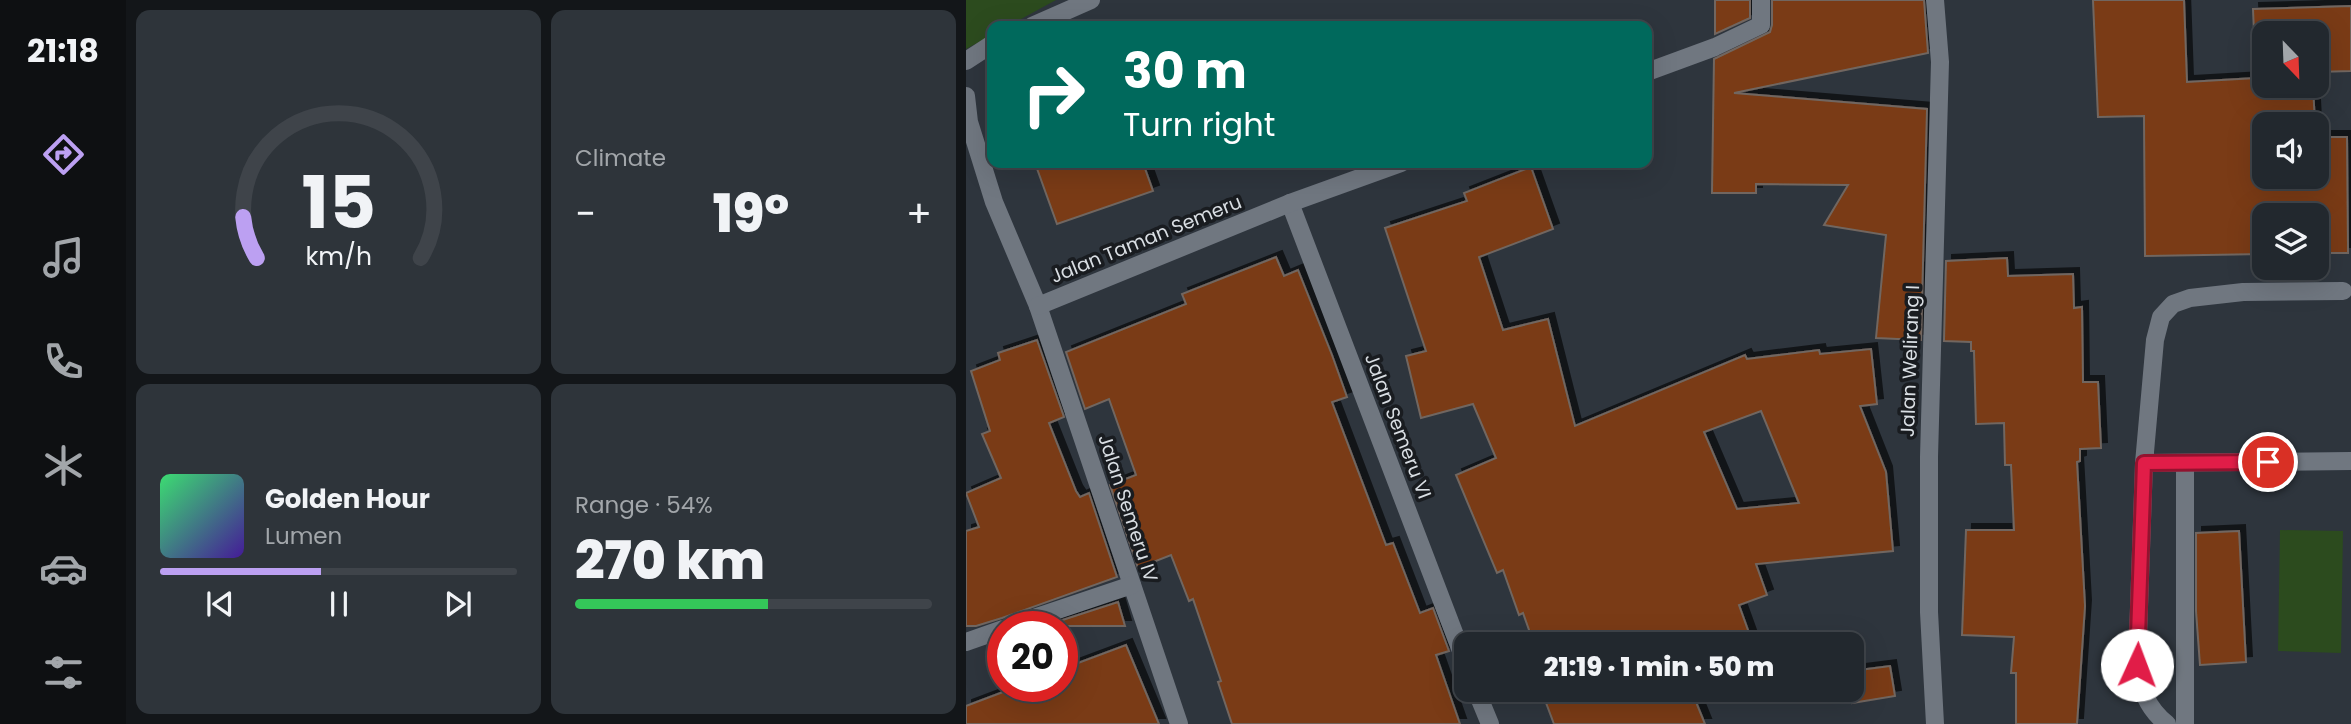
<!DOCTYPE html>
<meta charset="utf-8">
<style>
:root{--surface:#22282e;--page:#2e343a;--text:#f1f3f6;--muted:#a2a6aa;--line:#3f444a;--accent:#bca0f2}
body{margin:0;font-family:Poppins,sans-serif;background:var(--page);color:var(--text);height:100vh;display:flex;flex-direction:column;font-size:26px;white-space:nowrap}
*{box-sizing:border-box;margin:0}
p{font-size:23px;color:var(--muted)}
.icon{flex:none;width:38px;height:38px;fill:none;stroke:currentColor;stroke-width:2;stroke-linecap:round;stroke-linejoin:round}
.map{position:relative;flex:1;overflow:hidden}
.side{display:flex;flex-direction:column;gap:10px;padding:10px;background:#131619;width:840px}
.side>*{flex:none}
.banner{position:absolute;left:21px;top:21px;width:665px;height:147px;border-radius:14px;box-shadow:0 7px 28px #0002,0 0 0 2px var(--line);background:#00695c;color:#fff;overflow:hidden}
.needle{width:46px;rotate:157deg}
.fabs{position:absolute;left:1286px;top:21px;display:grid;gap:14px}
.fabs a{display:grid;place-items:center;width:77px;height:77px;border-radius:14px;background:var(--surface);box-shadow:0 7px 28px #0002,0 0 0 2px var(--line);font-size:35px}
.speed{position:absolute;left:21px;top:611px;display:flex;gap:14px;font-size:35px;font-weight:700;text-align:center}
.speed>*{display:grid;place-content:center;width:91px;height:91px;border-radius:50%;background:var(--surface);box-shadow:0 7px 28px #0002,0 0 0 2px var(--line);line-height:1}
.speed .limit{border:10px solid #d22;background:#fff;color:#111}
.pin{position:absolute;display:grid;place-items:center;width:60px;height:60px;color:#fff;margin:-30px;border:4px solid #fff;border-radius:50%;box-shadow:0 2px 7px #0007}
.me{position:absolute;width:77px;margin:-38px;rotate:2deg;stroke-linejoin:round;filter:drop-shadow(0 0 5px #0008)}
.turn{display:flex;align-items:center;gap:24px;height:147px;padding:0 21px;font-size:32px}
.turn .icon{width:91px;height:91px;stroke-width:2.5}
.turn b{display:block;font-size:49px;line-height:60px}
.big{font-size:52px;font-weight:800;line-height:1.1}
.side .tile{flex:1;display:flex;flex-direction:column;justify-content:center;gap:10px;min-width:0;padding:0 24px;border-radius:14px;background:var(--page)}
.side .dial{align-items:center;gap:0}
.dial svg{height:182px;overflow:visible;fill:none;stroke:var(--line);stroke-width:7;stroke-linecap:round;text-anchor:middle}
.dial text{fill:var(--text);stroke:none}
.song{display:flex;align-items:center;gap:21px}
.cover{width:84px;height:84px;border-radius:10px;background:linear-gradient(135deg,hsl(140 70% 55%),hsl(260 70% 35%))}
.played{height:7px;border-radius:4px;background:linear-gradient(90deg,var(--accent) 45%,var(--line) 45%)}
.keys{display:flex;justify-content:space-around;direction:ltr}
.heat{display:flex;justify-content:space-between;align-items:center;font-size:38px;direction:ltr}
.charge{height:10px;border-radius:5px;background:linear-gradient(90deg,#34c759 54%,var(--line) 0)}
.side .tiles{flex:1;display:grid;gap:10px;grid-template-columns:repeat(2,1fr)}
.trip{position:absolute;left:488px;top:632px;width:410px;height:70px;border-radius:14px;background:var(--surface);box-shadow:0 7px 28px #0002,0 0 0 2px var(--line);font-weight:800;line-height:70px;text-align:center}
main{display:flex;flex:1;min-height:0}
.tab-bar{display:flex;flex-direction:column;width:126px;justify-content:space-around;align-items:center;background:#0e1012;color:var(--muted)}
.tab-bar .icon{width:49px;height:49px}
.tab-bar .active{color:var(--accent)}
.tab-bar b{font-size:32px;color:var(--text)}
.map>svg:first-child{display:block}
.green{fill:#2c4b1e}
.building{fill:#7a3b12;stroke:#716660;stroke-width:2;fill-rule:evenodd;filter:url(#shadow)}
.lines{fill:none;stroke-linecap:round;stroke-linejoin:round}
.service{stroke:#707780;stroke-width:18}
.minor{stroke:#707780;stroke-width:18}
.route-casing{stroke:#92132f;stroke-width:18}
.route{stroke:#e11d48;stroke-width:12}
.labels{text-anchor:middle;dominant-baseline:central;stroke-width:7;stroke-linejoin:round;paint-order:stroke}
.street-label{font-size:19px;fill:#d9dee3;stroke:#191c20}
</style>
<main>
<nav class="tab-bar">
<b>21:18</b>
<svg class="icon active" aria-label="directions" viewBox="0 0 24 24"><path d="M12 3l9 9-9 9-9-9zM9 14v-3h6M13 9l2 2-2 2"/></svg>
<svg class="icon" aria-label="music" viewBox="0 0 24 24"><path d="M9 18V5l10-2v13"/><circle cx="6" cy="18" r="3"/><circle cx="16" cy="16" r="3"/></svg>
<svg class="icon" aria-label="phone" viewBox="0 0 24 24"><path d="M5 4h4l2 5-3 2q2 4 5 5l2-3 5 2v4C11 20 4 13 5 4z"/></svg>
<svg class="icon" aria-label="climate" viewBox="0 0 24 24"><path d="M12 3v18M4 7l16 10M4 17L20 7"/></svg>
<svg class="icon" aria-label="car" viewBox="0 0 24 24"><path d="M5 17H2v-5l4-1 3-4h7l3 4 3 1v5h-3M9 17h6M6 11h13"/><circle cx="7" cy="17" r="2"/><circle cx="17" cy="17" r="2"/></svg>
<svg class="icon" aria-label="filters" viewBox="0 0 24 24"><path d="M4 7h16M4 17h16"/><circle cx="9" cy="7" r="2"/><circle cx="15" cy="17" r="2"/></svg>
</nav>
<section class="side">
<div class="tiles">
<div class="tile dial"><svg viewBox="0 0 100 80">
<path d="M14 69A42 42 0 1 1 86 69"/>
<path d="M14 69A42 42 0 0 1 8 51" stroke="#bca0f2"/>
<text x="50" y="56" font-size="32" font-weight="700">15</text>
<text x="50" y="72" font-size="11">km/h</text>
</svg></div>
<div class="tile"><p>Climate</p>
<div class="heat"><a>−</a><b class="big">19°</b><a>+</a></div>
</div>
<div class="tile">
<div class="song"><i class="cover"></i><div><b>Golden Hour</b><p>Lumen</p></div></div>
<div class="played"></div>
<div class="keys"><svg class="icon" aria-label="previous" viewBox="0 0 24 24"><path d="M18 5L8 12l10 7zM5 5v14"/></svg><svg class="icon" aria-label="pause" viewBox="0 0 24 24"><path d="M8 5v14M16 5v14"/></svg><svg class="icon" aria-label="next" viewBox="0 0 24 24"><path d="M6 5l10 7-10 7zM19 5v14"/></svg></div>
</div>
<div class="tile"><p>Range · 54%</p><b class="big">270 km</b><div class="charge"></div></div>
</div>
</section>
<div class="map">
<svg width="1385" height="724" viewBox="0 0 1385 724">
<defs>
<filter id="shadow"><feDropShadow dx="6" dy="-6" stdDeviation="0" flood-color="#0009"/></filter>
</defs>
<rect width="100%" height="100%" fill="#2e353d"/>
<g class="green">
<polygon points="0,0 90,0 42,26 26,26 26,35 0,49"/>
<polygon points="1314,530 1377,531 1375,653 1312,651"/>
</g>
<g class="building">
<polygon points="749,0 784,0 784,18 749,34"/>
<polygon points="806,0 958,0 962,53 768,93 961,109 955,340 910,338 920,235 858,225 882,185 790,184 790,193 746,193 748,59 804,32 806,25"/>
<polygon points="1127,0 1218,0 1221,82 1290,78 1287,9 1385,6 1385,71 1351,72 1351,33 1298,33 1298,86 1347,86 1349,124 1298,124 1298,177 1351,177 1351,137 1381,137 1382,253 1351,253 1351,215 1298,215 1298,254 1179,256 1178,116 1132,117"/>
<polygon points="69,163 177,163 187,191 91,224"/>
<path d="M565,167L587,229L513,257L537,330L582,319L609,426L779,355L781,359L853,350L854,354L905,349L911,404L894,406L920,472L927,551L790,564L801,595L773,605L787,644H568L557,613L553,615L537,570L531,573L490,475L530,458L507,404L455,418L440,356L460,351L419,228L501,201L498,193ZM795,411L833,503L771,509L738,432Z"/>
<polygon points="310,257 318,276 332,270 366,355 381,397 366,402 420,545 427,543 454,613 467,608 483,651 470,655 494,724 266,724 252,682 255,681 227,599 223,601 205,555 172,568 144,485 170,475 143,399 119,409 100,352 220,304 216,294"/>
<polygon points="1041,258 1042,276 1107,274 1108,308 1116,307 1117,382 1132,382 1135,448 1114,449 1114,461 1111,462 1119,606 1111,724 1050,724 1050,673 1045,673 1048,637 996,635 1000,530 1048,530 1045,465 1039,465 1038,423 1010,424 1008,351 1005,351 1005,342 978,341 980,261"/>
<polygon points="71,340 98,417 83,423 110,491 114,497 123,493 151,577 36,618 10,626 0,626 0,531 13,527 0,493 35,478 16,434 24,431 5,371 34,360 32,353"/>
<polygon points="1273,531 1280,662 1234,665 1230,611 1230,533"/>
<polygon points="152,602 159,626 78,626"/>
<polygon points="160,645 193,724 0,724 0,706 53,686 96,686 96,669"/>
<polygon points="924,666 929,696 886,703 886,671"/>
<polygon points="590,690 766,690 730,702 739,724 588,724 579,700 592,695"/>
</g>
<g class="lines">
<g class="service">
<polyline points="1377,291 1277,292 1224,298 1207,304 1195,317 1189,340 1178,463 1385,461"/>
<path d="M1178,463L1171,665C1176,691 1180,707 1201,724"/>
<polyline points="1219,463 1219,724"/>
</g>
<g class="minor">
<polyline points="66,26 125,0"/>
<polyline points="0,61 26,44"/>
<polyline points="681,72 749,47 795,25 795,0"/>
<polyline points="0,96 3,122 28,202 72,306 213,724"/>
<polyline points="324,203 500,664"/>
<polyline points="72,306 324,203 435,163"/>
<polyline points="44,626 166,585"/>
<polyline points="0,642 37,629"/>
<polyline points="510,690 524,724"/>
<polyline points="969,724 963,612 963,457 974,62 969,0"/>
</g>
</g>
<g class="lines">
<g class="route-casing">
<polyline id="route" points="1171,665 1178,463 1302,462"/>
</g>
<use href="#route" class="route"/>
</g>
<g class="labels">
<g class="street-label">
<text transform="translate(180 239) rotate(-22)">Jalan Taman Semeru</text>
<text transform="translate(944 361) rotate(-88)">Jalan Welirang I</text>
<text transform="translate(432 426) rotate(69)">Jalan Semeru VI</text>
<text transform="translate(162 508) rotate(72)">Jalan Semeru IV</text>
</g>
</g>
</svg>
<div class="fabs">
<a><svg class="needle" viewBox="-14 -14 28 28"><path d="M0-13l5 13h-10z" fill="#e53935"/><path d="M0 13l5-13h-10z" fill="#a2a6aa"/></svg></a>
<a><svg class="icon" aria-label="sound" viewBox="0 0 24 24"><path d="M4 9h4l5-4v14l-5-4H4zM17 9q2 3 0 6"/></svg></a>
<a><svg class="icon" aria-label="layers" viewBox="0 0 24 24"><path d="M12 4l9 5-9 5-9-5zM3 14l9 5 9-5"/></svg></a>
</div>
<div class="speed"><div class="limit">20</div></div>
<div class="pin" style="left:1302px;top:462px;background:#d93025"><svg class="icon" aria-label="arrive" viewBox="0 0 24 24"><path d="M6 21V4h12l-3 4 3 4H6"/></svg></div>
<svg class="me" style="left:1171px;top:665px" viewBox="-20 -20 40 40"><circle r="19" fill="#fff"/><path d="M0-13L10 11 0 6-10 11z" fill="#e11d48"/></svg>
<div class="trip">21:19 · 1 min · 50 m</div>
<div class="banner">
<div class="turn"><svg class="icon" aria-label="right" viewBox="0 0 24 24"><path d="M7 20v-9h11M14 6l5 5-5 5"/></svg><div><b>30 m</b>Turn right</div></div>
</div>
</div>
</main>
